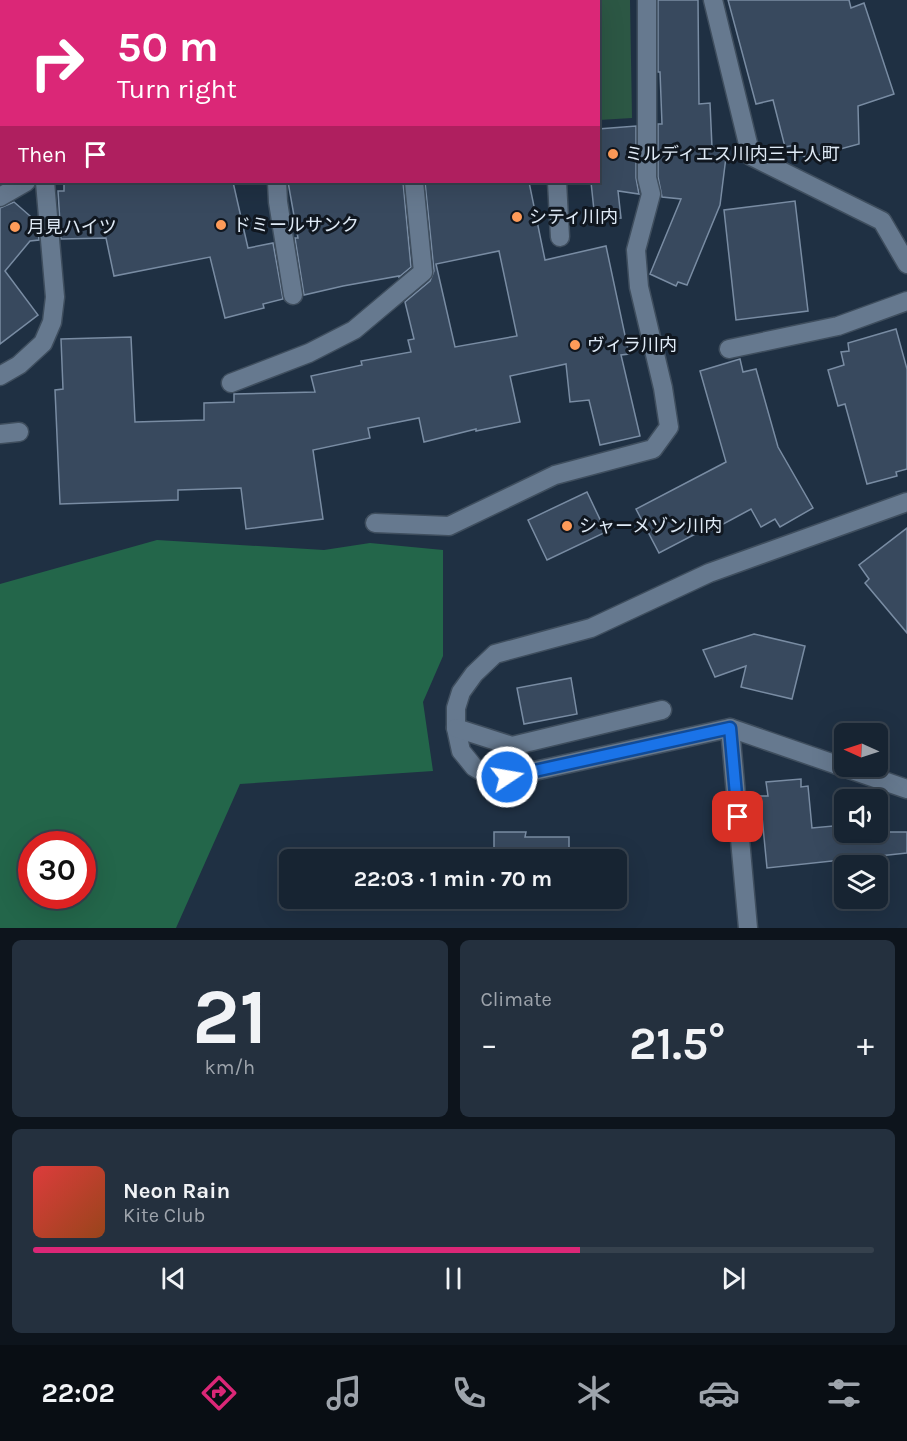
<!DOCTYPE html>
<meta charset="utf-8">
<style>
:root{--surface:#172432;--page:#24303e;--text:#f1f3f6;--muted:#9ea4ac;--line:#36414d;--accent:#db2777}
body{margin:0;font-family:Karla,"Noto Sans JP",sans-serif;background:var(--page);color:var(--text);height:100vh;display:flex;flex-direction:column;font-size:22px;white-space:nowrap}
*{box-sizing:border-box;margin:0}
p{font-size:20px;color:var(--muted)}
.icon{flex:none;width:33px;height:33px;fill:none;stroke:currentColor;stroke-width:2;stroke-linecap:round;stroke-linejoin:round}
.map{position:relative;height:928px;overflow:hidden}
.panel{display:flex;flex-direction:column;gap:12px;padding:12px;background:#0d141c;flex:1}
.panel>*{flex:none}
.guide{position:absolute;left:0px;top:0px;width:600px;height:183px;box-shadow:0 6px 24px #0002,0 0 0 2px var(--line);background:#db2777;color:#fff;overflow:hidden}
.needle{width:39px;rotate:273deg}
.buttons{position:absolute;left:834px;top:723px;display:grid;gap:12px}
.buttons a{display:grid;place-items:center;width:54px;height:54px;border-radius:9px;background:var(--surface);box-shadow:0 6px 24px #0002,0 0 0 2px var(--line);font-size:30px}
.speed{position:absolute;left:18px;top:831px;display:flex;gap:12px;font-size:30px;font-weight:700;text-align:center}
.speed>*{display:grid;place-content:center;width:78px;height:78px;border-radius:50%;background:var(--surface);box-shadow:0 6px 24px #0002,0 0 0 2px var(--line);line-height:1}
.speed .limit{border:9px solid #d22;background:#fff;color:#111}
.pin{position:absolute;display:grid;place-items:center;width:51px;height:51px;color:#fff;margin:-26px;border-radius:12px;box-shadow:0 3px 9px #0006}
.me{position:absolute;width:66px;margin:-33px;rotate:78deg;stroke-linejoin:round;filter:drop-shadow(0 0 4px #0008)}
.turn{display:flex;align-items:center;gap:21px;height:126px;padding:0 18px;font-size:27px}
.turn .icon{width:78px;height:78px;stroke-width:2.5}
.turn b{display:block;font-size:42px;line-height:51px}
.then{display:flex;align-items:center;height:57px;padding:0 18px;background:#0003;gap:12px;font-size:22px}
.big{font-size:45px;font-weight:700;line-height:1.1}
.panel .card{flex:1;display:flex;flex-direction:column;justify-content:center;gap:9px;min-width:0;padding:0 21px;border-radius:9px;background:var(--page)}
.panel .dial{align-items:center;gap:0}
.dial b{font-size:78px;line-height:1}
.song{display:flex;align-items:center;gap:18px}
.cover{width:72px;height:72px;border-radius:9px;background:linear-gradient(135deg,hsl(0 70% 55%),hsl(20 70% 35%))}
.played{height:6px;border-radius:3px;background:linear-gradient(90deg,var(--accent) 65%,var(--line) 65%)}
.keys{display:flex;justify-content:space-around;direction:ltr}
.heat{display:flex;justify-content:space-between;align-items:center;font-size:33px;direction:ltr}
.panel .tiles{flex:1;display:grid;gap:12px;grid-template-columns:1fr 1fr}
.card:last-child{grid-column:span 2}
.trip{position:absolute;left:279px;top:849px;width:348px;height:60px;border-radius:9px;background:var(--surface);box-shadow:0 6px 24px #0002,0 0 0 2px var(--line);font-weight:700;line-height:60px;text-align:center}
.dock{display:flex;height:96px;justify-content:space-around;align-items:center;background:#090e14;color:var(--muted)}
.dock .icon{width:42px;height:42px}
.dock .selected{color:var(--accent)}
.dock b{font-size:27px;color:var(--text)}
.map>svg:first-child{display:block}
.green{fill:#2c5744}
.forest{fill:#23664a;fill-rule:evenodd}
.building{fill:#38495e;stroke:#798ca3;stroke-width:1.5;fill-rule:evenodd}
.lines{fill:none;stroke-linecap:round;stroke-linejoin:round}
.minor-casing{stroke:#3f4e5e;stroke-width:21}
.minor{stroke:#66798f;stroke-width:18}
.route-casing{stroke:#114b97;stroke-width:15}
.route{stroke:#1a73e8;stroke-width:10}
.poi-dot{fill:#fe9b59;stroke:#101720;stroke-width:2}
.labels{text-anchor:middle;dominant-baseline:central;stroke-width:6;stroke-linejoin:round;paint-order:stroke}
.poi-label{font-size:18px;fill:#dfeaf6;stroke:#101720;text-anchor:start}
</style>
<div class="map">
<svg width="907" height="928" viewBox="0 0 907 928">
<rect width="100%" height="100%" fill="#1f3043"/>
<polygon class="green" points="588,0 630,0 632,118 599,120 598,2 587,1"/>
<path class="forest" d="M157,540L324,550L370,543L443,550V656L423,702L433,771L240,784L176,928H0V584ZM32,844H82V896H32Z"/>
<g class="building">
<polygon points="658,0 698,0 699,104 710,103 712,147 727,149 720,205 687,285 678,282 676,286 650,274 681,199 662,197 658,177 658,124 662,124 660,72 658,72"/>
<polygon points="728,0 849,0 851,8 864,3 894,94 858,106 859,144 807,158 797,152 796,145 785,147 773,100 756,104"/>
<polygon points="636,126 636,178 639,194 618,191 621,218 595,220 591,182 598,182 598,129"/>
<polygon points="64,182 233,182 248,248 273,243 283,299 263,304 264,308 225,318 210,257 114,276 106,238 61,239 58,191 64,191"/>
<polygon points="288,182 403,182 411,267 399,277 399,276 343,286 304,295 295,238 298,238"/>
<path d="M425,182H529L545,260L606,246L629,354L621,355L640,436L600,445L589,400L570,402L566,364L510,376L520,422L476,431V429L424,442L419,418L368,428L370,438L313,450L323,519L246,529L241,488L178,490V500L60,504L55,390L63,389L61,339L131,337L135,422L204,420V403L234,402V394L315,392L311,376L362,365L361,361L411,352L408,340L414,339L405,302L430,281L434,271ZM499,251L517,336L455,347L436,264Z"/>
<polygon points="795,201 808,311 736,320 724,210"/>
<polygon points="14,202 37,222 39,240 30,241 5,271 38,315 0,344 0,208"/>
<polygon points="896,329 907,369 907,469 896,472 897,476 867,484 845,404 838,406 828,370 844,365 841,352 849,351 848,343"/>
<polygon points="740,359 743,372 756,369 778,447 813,508 780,527 775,519 761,527 751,509 703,535 701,531 659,553 636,509 726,462 700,371"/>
<polygon points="587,492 606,532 547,560 528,520"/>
<polygon points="907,528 907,633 865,583 869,579 859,565"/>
<polygon points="754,634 805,646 792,699 741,687 746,666 715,677 703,650"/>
<polygon points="571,678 577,714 524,724 517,688"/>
<polygon points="801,779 801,787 808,786 812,828 844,825 844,832 907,832 907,853 767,868 760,796 768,796 766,782"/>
<polygon points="494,832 526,832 525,837 569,837 569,860 494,860"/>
<polygon points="494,898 569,898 568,907 494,907"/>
</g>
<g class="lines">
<g class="minor-casing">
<g id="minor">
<polyline points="713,0 751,156 882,221 907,264"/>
<polyline points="298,2 305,0"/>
<polyline points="569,2 570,0"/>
<polyline points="0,85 2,84"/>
<polyline points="277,182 278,202 293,295"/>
<polyline points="557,182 560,237"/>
<polyline points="0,197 26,182"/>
<polyline points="729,349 838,326 907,301"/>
<polyline points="0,376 19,365 43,343 52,322 55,297 45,182"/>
<polyline points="231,383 309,353 354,330 423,272 414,182"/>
<polyline points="0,434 19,432"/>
<polyline points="907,502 709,573 591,628 495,654 474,674 461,692 456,708 456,728 461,751 474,767 491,777 507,777 730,728 907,789"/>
<polyline points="375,523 449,526 555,475 653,449 669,427 663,388 639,287 636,250 651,194 647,178 647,0"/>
<polyline points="456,728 512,746 662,710"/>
<polyline points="730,728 748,928"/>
</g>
</g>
<use href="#minor" class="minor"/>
</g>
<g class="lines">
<g class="route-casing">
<polyline id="route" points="507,777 730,728 738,817"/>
</g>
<use href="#route" class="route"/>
</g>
<g class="poi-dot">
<circle cx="613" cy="154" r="6"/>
<circle cx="517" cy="217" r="6"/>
<circle cx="221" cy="225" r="6"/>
<circle cx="15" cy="227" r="6"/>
<circle cx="575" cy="345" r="6"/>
<circle cx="567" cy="526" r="6"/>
</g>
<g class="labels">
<g class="poi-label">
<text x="625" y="154">ミルディエス川内三十人町</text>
<text x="529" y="217">シティ川内</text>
<text x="233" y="225">ドミールサンク</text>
<text x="27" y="227">月見ハイツ</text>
<text x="587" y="345">ヴィラ川内</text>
<text x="579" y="526">シャーメゾン川内</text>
</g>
</g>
</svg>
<div class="buttons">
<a><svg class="needle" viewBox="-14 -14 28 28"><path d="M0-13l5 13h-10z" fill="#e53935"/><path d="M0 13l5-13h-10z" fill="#9ea4ac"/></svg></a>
<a><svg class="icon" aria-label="sound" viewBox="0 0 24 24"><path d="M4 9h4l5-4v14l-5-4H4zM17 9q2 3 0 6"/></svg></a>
<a><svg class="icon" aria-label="layers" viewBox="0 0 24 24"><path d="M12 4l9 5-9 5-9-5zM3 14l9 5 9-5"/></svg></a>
</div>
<div class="speed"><div class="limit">30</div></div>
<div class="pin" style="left:738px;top:817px;background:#d93025"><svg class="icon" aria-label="arrive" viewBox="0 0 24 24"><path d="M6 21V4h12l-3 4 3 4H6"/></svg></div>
<svg class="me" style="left:507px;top:777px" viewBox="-20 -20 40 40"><circle r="17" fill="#1a73e8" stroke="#fff" stroke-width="3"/><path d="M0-11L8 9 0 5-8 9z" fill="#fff"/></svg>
<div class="trip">22:03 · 1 min · 70 m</div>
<div class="guide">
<div class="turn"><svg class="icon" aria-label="right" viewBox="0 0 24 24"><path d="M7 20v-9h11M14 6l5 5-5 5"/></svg><div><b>50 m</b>Turn right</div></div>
<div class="then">Then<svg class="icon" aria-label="arrive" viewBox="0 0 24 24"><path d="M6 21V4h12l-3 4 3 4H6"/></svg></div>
</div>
</div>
<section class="panel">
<div class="tiles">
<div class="card dial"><b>21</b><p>km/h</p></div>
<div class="card"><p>Climate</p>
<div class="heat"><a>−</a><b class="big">21.5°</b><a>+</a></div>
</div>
<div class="card">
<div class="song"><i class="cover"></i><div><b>Neon Rain</b><p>Kite Club</p></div></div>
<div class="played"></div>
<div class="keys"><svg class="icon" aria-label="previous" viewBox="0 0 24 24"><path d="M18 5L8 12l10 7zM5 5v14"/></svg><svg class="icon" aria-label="pause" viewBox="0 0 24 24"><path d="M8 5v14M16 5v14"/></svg><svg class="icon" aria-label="next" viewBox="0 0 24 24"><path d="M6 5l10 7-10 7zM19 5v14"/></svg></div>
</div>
</div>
</section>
<nav class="dock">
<b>22:02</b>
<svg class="icon selected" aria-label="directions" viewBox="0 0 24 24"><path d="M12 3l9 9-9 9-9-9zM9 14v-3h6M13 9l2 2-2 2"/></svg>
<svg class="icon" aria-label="music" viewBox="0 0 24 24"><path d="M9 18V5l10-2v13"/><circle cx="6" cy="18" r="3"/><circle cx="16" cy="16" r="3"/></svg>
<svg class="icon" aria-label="phone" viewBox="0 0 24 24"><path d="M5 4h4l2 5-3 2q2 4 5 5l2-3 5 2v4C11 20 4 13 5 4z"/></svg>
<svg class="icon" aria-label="climate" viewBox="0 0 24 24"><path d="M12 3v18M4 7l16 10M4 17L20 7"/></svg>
<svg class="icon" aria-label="car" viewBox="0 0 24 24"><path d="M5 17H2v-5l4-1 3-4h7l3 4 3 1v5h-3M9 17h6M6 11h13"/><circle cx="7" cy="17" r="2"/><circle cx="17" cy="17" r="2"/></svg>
<svg class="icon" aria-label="filters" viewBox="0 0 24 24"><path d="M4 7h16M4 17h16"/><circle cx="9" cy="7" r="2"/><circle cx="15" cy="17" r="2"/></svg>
</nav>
